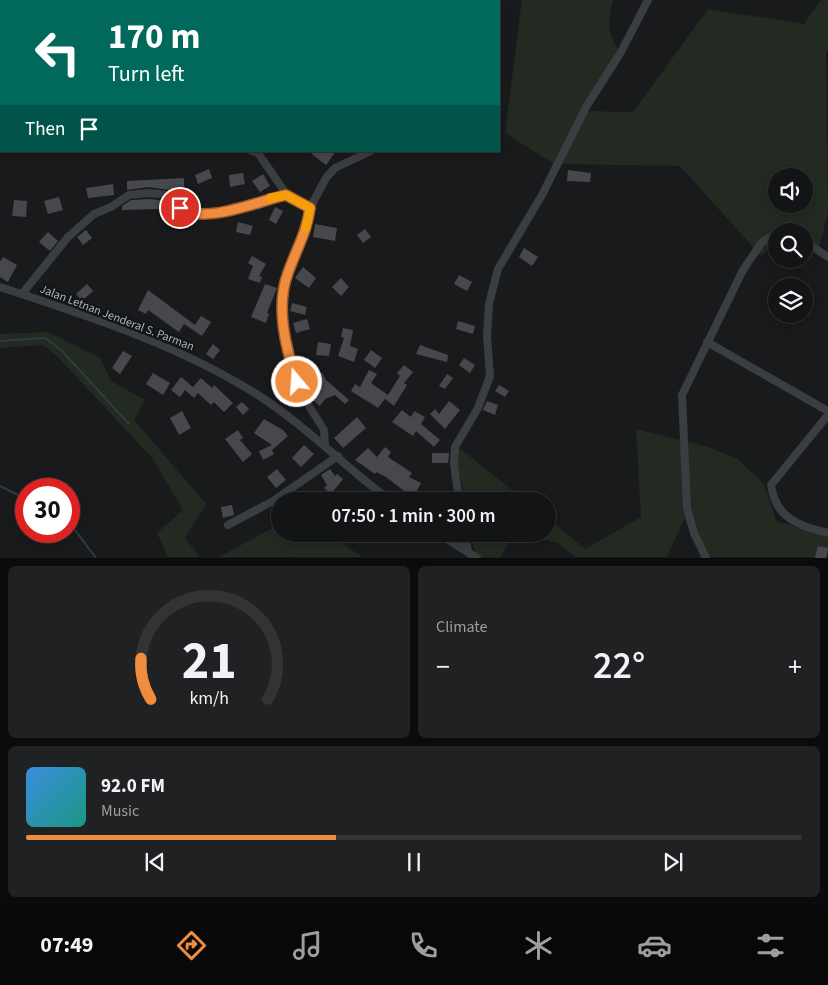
<!DOCTYPE html>
<meta charset="utf-8">
<style>
:root{--surface:#131415;--page:#202122;--text:#f1f3f6;--muted:#9d9ea0;--line:#323334;--accent:#f08c3d}
body{margin:0;font-family:"Source Sans 3",sans-serif;background:var(--page);color:var(--text);height:100vh;display:flex;flex-direction:column;font-size:19px;white-space:nowrap}
*{box-sizing:border-box;margin:0}
p{font-size:16px;color:var(--muted)}
.icon{flex:none;width:28px;height:28px;fill:none;stroke:currentColor;stroke-width:2;stroke-linecap:round;stroke-linejoin:round}
.map{position:relative;height:558px;overflow:hidden}
.sheet{display:flex;flex-direction:column;gap:8px;padding:8px;background:#0a0b0c;flex:1}
.sheet>*{flex:none}
.hud{position:absolute;left:0px;top:0px;width:500px;height:152px;box-shadow:0 2px 12px #0003,0 0 0 1px var(--line);background:#00695c;color:#fff;overflow:hidden}
.controls{position:absolute;left:768px;top:168px;display:grid;gap:10px}
.controls a{display:grid;place-items:center;width:45px;height:45px;border-radius:50%;background:var(--surface);box-shadow:0 2px 12px #0003,0 0 0 1px var(--line);font-size:25px}
.speed{position:absolute;left:15px;top:478px;display:flex;gap:10px;font-size:25px;font-weight:700;text-align:center}
.speed>*{display:grid;place-content:center;width:65px;height:65px;border-radius:50%;background:var(--surface);box-shadow:0 2px 12px #0003,0 0 0 1px var(--line);line-height:1}
.speed .limit{border:8px solid #d22;background:#fff;color:#111}
.pin{position:absolute;display:grid;place-items:center;width:42px;height:42px;color:#fff;margin:-21px;border:2px solid #fff;border-radius:50%;box-shadow:0 1px 5px #0007}
.me{position:absolute;width:55px;margin:-28px;rotate:342deg;stroke-linejoin:round;filter:drop-shadow(0 0 4px #0008)}
.turn{display:flex;align-items:center;gap:18px;height:105px;padding:0 25px;font-size:22px}
.turn .icon{width:65px;height:65px;stroke-width:2.5}
.turn b{display:block;font-size:35px;line-height:42px}
.then{display:flex;align-items:center;height:48px;padding:0 25px;background:#0003;gap:10px;font-size:19px}
.big{font-size:38px;font-weight:600;line-height:1.1}
.sheet .card{flex:1;display:flex;flex-direction:column;justify-content:center;gap:8px;min-width:0;padding:0 18px;border-radius:8px;background:var(--page)}
.sheet .dial{align-items:center;gap:0}
.dial svg{height:130px;overflow:visible;fill:none;stroke:var(--line);stroke-width:7;stroke-linecap:round;text-anchor:middle}
.dial text{fill:var(--text);stroke:none}
.song{display:flex;align-items:center;gap:15px}
.cover{width:60px;height:60px;border-radius:8px;background:linear-gradient(135deg,hsl(210 70% 55%),hsl(170 70% 35%))}
.played{height:5px;border-radius:2px;background:linear-gradient(90deg,var(--accent) 40%,var(--line) 40%)}
.keys{display:flex;justify-content:space-around;direction:ltr}
.heat{display:flex;justify-content:space-between;align-items:center;font-size:28px;direction:ltr}
.sheet .tiles{flex:1;display:grid;gap:8px;grid-template-columns:1fr 1fr}
.card:last-child{grid-column:span 2}
.trip{position:absolute;left:271px;top:492px;width:285px;height:50px;border-radius:25px;background:var(--surface);box-shadow:0 2px 12px #0003,0 0 0 1px var(--line);font-weight:600;line-height:50px;text-align:center}
.tab-bar{display:flex;height:80px;justify-content:space-around;align-items:center;background:#080808;color:var(--muted)}
.tab-bar .icon{width:35px;height:35px}
.tab-bar .active{color:var(--accent)}
.tab-bar b{font-size:22px;color:var(--text)}
.map>svg:first-child{display:block}
.green{fill:#222a21;fill-rule:evenodd}
.lines{fill:none;stroke-linecap:round;stroke-linejoin:round}
.stream{stroke:#2f3c40;stroke-width:2}
.building{fill:#46484c}
.minor{stroke:#3a3d41;stroke-width:8}
.route-casing{stroke:#9c5b28;stroke-width:12}
.route{stroke:#f08c3d;stroke-width:9}
.slow{stroke:#f59e0b;stroke-width:9}
.labels{text-anchor:middle;dominant-baseline:central;stroke-width:5;stroke-linejoin:round;paint-order:stroke}
.street-label{font-size:12px;fill:#acb4bb;stroke:#141517}
</style>
<div class="map">
<svg width="828" height="558" viewBox="0 0 828 558">
<rect width="100%" height="100%" fill="#191a1c"/>
<g class="green">
<path d="M522,0H613C608,22 606,33 620,51L582,111L633,112L708,9L804,24L821,0H828V50L826,51L828,212L818,253L804,243V231H776V242L761,256L680,166L554,164L505,133ZM776,176H804V204H776Z"/>
<polygon points="48,332 100,358 111,381 145,400 134,420 206,504 185,538 200,557 168,557 157,533 183,510 153,459 57,356 43,345 0,348 0,334"/>
<polygon points="636,429 709,447 739,460 764,484 776,521 828,536 828,557 703,557 684,519 667,557 576,557 558,543 518,534 548,534 548,518 585,549 641,517"/>
<polygon points="453,443 526,501 465,501"/>
<polygon points="280,524 280,534 329,534 362,557 219,557"/>
<polygon points="471,534 514,534 500,558 476,557"/>
</g>
<g class="lines">
<g class="stream">
<polyline points="0,341 45,338 61,350 129,424"/>
<polyline points="0,486 26,499"/>
<polyline points="69,522 96,558"/>
</g>
</g>
<g class="building">
<polygon points="308,151 336,151 326,165"/>
<polygon points="209,169 212,178 198,184 195,175"/>
<polygon points="568,170 591,173 590,182 567,181"/>
<polygon points="243,173 245,184 230,187 229,175"/>
<polygon points="263,174 270,186 260,192 252,181"/>
<polygon points="184,178 184,192 148,187 127,190 127,181"/>
<polygon points="113,184 114,195 88,198 86,188"/>
<polygon points="59,197 63,210 48,214 44,201"/>
<polygon points="148,199 160,200 160,209 122,210 122,206 131,200"/>
<polygon points="14,200 27,201 26,217 12,216"/>
<polygon points="275,207 283,211 276,224 269,220"/>
<polygon points="238,222 253,226 250,235 236,232"/>
<polygon points="315,224 337,228 335,241 313,237"/>
<polygon points="365,229 371,237 363,243 357,235"/>
<polygon points="86,230 92,238 83,245 77,237"/>
<polygon points="48,232 58,241 50,251 39,242"/>
<polygon points="524,248 538,257 532,266 519,257"/>
<polygon points="252,256 266,264 259,276 262,277 260,283 248,279 253,266 248,263"/>
<polygon points="3,257 17,265 8,282 0,277 0,262"/>
<polygon points="303,267 316,278 309,288 295,278"/>
<polygon points="459,275 472,282 467,291 454,284"/>
<polygon points="341,278 349,287 341,296 332,287"/>
<polygon points="87,284 93,291 82,301 76,294"/>
<polygon points="265,284 277,288 267,313 269,314 266,323 251,317"/>
<polygon points="148,290 195,325 201,316 211,322 202,336 184,324 179,332 148,310 146,314 138,310"/>
<polygon points="292,303 307,307 305,315 290,311"/>
<polygon points="307,319 310,329 296,333 293,323"/>
<polygon points="458,321 475,326 473,334 456,329"/>
<polygon points="343,328 353,330 350,346 358,349 354,362 338,356 344,338 341,337"/>
<polygon points="318,342 331,344 329,356 316,355"/>
<polygon points="213,344 220,350 213,359 206,354"/>
<polygon points="420,345 448,355 447,362 416,354"/>
<polygon points="371,350 382,358 375,368 364,360"/>
<polygon points="123,351 132,356 120,374 112,368"/>
<polygon points="306,358 313,364 309,368 315,378 322,372 326,380 349,400 345,404 335,395 325,399 320,406 313,400 317,393 299,366"/>
<polygon points="464,358 475,365 470,373 459,365"/>
<polygon points="404,365 413,372 404,383 407,385 394,406 385,399 387,396 378,408 351,391 355,384 360,387 369,370 377,374 371,383 388,395 400,376 397,373"/>
<polygon points="153,373 170,383 163,395 146,384"/>
<polygon points="447,374 453,378 445,389 439,386"/>
<polygon points="181,377 193,387 201,378 212,388 214,385 233,403 224,412 214,402 211,405 198,393 194,398 185,390 180,397 171,390"/>
<polygon points="283,385 290,393 283,400 275,392"/>
<polygon points="499,385 509,391 505,397 495,391"/>
<polygon points="449,401 460,410 445,429 430,414 435,409 439,414"/>
<polygon points="487,401 498,405 495,415 483,410"/>
<polygon points="242,402 249,409 243,415 236,407"/>
<polygon points="402,410 411,417 414,411 425,417 421,424 440,440 434,447 416,431 413,436 392,422"/>
<polygon points="182,411 191,428 179,435 170,418"/>
<polygon points="357,417 366,428 343,448 334,438"/>
<polygon points="264,419 283,430 288,436 272,450 274,454 263,460 259,451 272,445 254,433"/>
<polygon points="238,430 243,438 240,440 252,454 243,462 225,439"/>
<polygon points="304,445 314,454 301,467 292,458"/>
<polygon points="385,447 391,452 388,457 412,473 409,477 421,483 413,498 386,477 376,472 375,474 355,460 368,448 377,457"/>
<polygon points="432,453 449,453 448,463 432,463"/>
<polygon points="277,469 286,480 276,488 267,477"/>
<polygon points="330,469 335,476 337,474 343,479 331,494 324,488 327,485 321,475"/>
<polygon points="232,505 234,515 223,518 221,507"/>
<polygon points="818,546 828,548 826,558 815,558"/>
</g>
<g class="lines">
<g class="minor">
<polyline points="54,0 54,1"/>
<polyline points="412,1 412,0"/>
<polyline points="252,151 258,153 289,198 310,208 301,243 288,273 282,306 290,360 309,406 324,430 325,445"/>
<polyline points="310,208 326,178 335,168 371,151"/>
<polyline points="804,241 828,257"/>
<path d="M0,287C88,316 179,345 258,395C306,426 345,467 391,501"/>
<path d="M22,294L68,237L94,214L111,207L129,195L148,193L169,195C174,200 178,208 185,211C207,223 262,200 286,195"/>
<polyline points="707,342 828,411"/>
<path d="M828,415L771,485C776,519 798,525 828,533"/>
<polyline points="459,501 454,464 455,447 478,408 490,376 487,336 489,304 498,269 542,195 586,107 621,52 648,0"/>
<polyline points="228,525 273,501 338,456"/>
<polyline points="439,534 477,558"/>
<polyline points="465,534 468,552"/>
<polyline points="706,558 694,533 687,508 682,395 743,270 762,242 776,234"/>
</g>
</g>
<g class="lines">
<g class="route-casing">
<path id="route" d="M180,208C204,225 258,201 286,195L310,208C307,232 296,250 288,273C275,307 286,349 297,382"/>
</g>
<use href="#route" class="route"/>
<polyline class="slow" points="270,198 286,195 310,208 306,228"/>
</g>
<g class="labels">
<g class="street-label">
<text transform="translate(117 318) rotate(21)">Jalan Letnan Jenderal S. Parman</text>
</g>
</g>
</svg>
<div class="controls">
<a><svg class="icon" aria-label="sound" viewBox="0 0 24 24"><path d="M4 9h4l5-4v14l-5-4H4zM17 9q2 3 0 6"/></svg></a>
<a><svg class="icon" aria-label="search" viewBox="0 0 24 24"><circle cx="10" cy="10" r="6"/><path d="M15 15l6 6"/></svg></a>
<a><svg class="icon" aria-label="layers" viewBox="0 0 24 24"><path d="M12 4l9 5-9 5-9-5zM3 14l9 5 9-5"/></svg></a>
</div>
<div class="speed"><div class="limit">30</div></div>
<div class="pin" style="left:180px;top:208px;background:#d93025"><svg class="icon" aria-label="arrive" viewBox="0 0 24 24"><path d="M6 21V4h12l-3 4 3 4H6"/></svg></div>
<svg class="me" style="left:297px;top:382px" viewBox="-20 -20 40 40"><circle r="17" fill="#f08c3d" stroke="#fff" stroke-width="3"/><path d="M0-11L8 9 0 5-8 9z" fill="#fff"/></svg>
<div class="trip">07:50 · 1 min · 300 m</div>
<div class="hud">
<div class="turn"><svg class="icon" aria-label="left" viewBox="0 0 24 24"><path d="M17 20v-9H6M10 6l-5 5 5 5"/></svg><div><b>170 m</b>Turn left</div></div>
<div class="then">Then<svg class="icon" aria-label="arrive" viewBox="0 0 24 24"><path d="M6 21V4h12l-3 4 3 4H6"/></svg></div>
</div>
</div>
<section class="sheet">
<div class="tiles">
<div class="card dial"><svg viewBox="0 0 100 80">
<path d="M14 69A42 42 0 1 1 86 69"/>
<path d="M14 69A42 42 0 0 1 8 44" stroke="#f08c3d"/>
<text x="50" y="56" font-size="32" font-weight="700">21</text>
<text x="50" y="72" font-size="11">km/h</text>
</svg></div>
<div class="card"><p>Climate</p>
<div class="heat"><a>−</a><b class="big">22°</b><a>+</a></div>
</div>
<div class="card">
<div class="song"><i class="cover"></i><div><b>92.0 FM</b><p>Music</p></div></div>
<div class="played"></div>
<div class="keys"><svg class="icon" aria-label="previous" viewBox="0 0 24 24"><path d="M18 5L8 12l10 7zM5 5v14"/></svg><svg class="icon" aria-label="pause" viewBox="0 0 24 24"><path d="M8 5v14M16 5v14"/></svg><svg class="icon" aria-label="next" viewBox="0 0 24 24"><path d="M6 5l10 7-10 7zM19 5v14"/></svg></div>
</div>
</div>
</section>
<nav class="tab-bar">
<b>07:49</b>
<svg class="icon active" aria-label="directions" viewBox="0 0 24 24"><path d="M12 3l9 9-9 9-9-9zM9 14v-3h6M13 9l2 2-2 2"/></svg>
<svg class="icon" aria-label="music" viewBox="0 0 24 24"><path d="M9 18V5l10-2v13"/><circle cx="6" cy="18" r="3"/><circle cx="16" cy="16" r="3"/></svg>
<svg class="icon" aria-label="phone" viewBox="0 0 24 24"><path d="M5 4h4l2 5-3 2q2 4 5 5l2-3 5 2v4C11 20 4 13 5 4z"/></svg>
<svg class="icon" aria-label="climate" viewBox="0 0 24 24"><path d="M12 3v18M4 7l16 10M4 17L20 7"/></svg>
<svg class="icon" aria-label="car" viewBox="0 0 24 24"><path d="M5 17H2v-5l4-1 3-4h7l3 4 3 1v5h-3M9 17h6M6 11h13"/><circle cx="7" cy="17" r="2"/><circle cx="17" cy="17" r="2"/></svg>
<svg class="icon" aria-label="filters" viewBox="0 0 24 24"><path d="M4 7h16M4 17h16"/><circle cx="9" cy="7" r="2"/><circle cx="15" cy="17" r="2"/></svg>
</nav>
